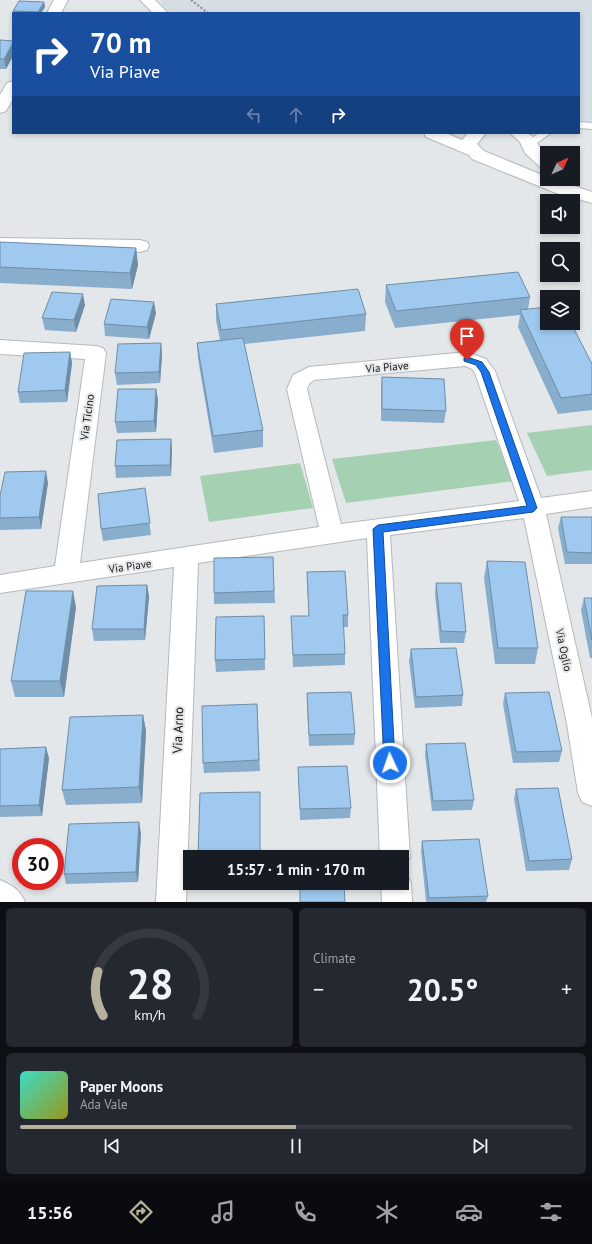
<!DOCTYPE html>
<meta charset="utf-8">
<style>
:root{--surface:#171b24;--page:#242831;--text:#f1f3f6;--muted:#9ea1a6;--line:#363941;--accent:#b7b09b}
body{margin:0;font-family:"PT Sans",sans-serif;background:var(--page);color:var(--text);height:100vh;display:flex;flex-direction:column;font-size:15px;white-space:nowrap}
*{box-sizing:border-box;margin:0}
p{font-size:13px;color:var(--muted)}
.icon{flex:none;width:22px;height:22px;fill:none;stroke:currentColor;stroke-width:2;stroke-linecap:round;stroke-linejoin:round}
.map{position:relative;height:902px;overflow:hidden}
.side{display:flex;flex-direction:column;gap:6px;padding:6px;background:#0d0f14;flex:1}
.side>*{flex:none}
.banner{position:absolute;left:12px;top:12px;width:568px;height:122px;border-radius:0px;box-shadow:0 2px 6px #0003;background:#1a4fa0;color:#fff;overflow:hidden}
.needle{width:26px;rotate:46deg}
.buttons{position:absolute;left:540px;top:146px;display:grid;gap:8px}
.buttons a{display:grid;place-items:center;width:40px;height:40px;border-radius:0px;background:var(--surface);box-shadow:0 2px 6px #0003;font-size:20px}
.speed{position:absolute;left:12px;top:838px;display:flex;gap:8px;font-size:20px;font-weight:700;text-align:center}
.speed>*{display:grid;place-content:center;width:52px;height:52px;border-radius:50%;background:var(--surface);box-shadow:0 2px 6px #0003;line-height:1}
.speed .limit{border:6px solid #d22;background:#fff;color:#111}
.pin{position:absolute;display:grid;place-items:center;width:34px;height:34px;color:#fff;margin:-41px -17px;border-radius:50% 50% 50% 0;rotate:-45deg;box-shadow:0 0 4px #0007}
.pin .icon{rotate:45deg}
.me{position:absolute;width:44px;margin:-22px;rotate:357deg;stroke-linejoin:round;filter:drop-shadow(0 0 3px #0008)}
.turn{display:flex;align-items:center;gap:14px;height:84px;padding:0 12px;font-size:18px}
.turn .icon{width:52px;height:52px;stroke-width:2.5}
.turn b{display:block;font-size:28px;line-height:34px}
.lanes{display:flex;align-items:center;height:38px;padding:0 12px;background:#0003;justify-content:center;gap:20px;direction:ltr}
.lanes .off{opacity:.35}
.big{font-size:30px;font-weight:700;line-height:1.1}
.side .widget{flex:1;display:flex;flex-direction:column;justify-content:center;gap:6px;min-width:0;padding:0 14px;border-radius:6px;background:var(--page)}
.side .dial{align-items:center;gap:0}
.dial svg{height:104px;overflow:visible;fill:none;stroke:var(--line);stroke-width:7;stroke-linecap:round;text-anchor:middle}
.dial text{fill:var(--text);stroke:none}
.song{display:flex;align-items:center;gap:12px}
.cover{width:48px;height:48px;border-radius:6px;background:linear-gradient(135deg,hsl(170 70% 55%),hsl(60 70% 35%))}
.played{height:4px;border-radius:2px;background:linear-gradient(90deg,var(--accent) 50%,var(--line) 50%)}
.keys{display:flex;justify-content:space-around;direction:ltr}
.heat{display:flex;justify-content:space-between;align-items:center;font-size:22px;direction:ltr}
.side .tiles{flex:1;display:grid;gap:6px;grid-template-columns:1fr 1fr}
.widget:last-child{grid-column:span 2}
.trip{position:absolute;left:183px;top:850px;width:226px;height:40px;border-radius:0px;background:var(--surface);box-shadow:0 2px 6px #0003;font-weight:700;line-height:40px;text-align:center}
.tabs{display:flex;height:64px;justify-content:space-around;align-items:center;background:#090b0e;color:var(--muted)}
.tabs .icon{width:28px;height:28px}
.tabs .current{color:var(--accent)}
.tabs b{font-size:18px;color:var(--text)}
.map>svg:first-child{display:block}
.built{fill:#d5dde5}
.green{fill:#a5d1b2}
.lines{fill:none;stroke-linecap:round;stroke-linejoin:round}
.service-casing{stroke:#b6b8ba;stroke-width:2}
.minor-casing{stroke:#b6b8ba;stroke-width:2}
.tertiary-casing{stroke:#b6b8ba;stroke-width:2}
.path{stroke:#898a8c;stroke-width:2;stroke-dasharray:2 2;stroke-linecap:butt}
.service{fill:#fff;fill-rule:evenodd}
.minor{fill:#fff;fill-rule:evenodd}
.tertiary{fill:#fff;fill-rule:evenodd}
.wall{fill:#89adcd}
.shaded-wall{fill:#6f8da7}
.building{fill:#9fc9ee;stroke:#6f8da7}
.route{fill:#1a73e8;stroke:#114b97}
.labels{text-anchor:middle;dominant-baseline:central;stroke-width:4;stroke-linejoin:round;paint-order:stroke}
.street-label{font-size:11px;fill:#161617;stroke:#e4e7e9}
.near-street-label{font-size:13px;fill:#161617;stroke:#e4e7e9}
</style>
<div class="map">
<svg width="592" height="902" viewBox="0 0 592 902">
<rect width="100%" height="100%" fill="#e4e7e9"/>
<polygon class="built" points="161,0 592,0 592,129 579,128 579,13 173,13 163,6"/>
<g class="green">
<polygon points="592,425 592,470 547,476 527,433"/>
<polygon points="496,440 513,481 346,503 332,459"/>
<polygon points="300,463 313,508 209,522 200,476"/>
</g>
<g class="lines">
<g class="service-casing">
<g id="service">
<polygon points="579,122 592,123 592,129 579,128"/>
<polygon points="539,133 551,133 534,145 526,145 525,143"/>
</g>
</g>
<g class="minor-casing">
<g id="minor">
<polygon points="54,0 68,0 61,13 47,13"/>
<polygon points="13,81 13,99 6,111 0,113 0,95 7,83"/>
<polygon points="0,238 140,240 147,242 149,246 147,250 140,252 0,250"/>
<path d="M0,340L96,346L103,348L106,353L80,563L319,527L287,389L293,375L309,367L467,352L486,359L495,371L541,498L592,491V507L546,514L592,718V806L582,802L578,793L567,724L524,518L390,535L410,857L405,867L402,868V857H380L367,538L198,563L186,902H156L174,567L0,593V575L55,566L85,359L0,354ZM465,366L472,369L475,373L519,501L341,524L307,389L309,384L314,380Z"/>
<polygon points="402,871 406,873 411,883 412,902 382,902 381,883 402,883"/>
<path d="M0,880C12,885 20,890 25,902H0Z"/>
</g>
</g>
<g class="tertiary-casing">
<g id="tertiary">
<polygon points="140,0 155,0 168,13 153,13"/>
<polygon points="424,133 446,133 462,140 468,133 486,133 477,144 484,151 547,177 547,179 553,179 592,192 592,203 556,193 472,159 469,155 426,137"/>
<path d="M510,133C542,133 528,137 547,155V169L541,168L525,153L520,142Z"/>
</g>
</g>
<polyline class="path" points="191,0 208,13"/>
<use href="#service" class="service"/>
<use href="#minor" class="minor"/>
<use href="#tertiary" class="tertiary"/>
</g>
<g class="wall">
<polygon points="44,2 45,7 41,13 13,13 13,11"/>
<polygon points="0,40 13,41 13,56 6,69 0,69"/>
<polygon points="0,242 136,248 138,265 132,289 0,283"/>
<polygon points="386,285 530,297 528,309 592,364 592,410 558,414 518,327 520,315 395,328 385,302"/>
<polygon points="216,304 366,314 365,331 244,344 263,430 263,447 214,453 198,359 197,343 220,340 216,320"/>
<polygon points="85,305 76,332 45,330 42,318"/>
<polygon points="156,313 149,339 105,336 104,324"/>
<polygon points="161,343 162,355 160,383 117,385 115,373"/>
<polygon points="70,352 72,363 67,402 20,403 18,392"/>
<polygon points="382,377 446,411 444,423 381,421 381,388"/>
<polygon points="156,389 158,400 156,432 117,433 115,422"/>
<polygon points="171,439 172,450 171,476 116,478 115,466"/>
<polygon points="48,483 41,529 0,530 0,496"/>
<polygon points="145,488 151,535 103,541 101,529"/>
<polygon points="561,517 592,517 592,564 565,564 558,528"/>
<polygon points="273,557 275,603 214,604 214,593"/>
<polygon points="487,561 538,648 535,664 495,664 484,578"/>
<polygon points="307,572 348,615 348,627 343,627 345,654 345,665 293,667 291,616 309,616 307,583"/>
<polygon points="436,583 466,632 464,643 440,643 435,594"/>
<polygon points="147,585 149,597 145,640 94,641 92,629"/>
<polygon points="584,598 592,598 592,658 590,658 581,610"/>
<polygon points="76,607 64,697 15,697 11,681"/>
<polygon points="264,616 265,670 216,672 215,660"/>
<polygon points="411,649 463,695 462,706 415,708 409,661"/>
<polygon points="307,693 355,734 354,745 309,746 307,704"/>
<polygon points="505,693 562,751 559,762 513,763 503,704"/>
<polygon points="257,704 260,771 204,773 203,763"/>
<polygon points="143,715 146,731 142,803 66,805 62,790"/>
<polygon points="426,744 474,800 472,810 432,811 425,755"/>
<polygon points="0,749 49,758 42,816 0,817"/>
<polygon points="298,767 351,808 350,818 300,820"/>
<polygon points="516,789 572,859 569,870 526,871 514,799"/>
<polygon points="141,833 138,882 66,884 64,874"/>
<polygon points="422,841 488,896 486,902 426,902 421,851"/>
</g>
<g class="shaded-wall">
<polygon points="44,2 45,7 41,13 38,13"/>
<polygon points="13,43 13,56 6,69 4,59"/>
<polygon points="136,248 138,265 132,289 130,273"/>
<polygon points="83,294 85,305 76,332 74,320"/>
<polygon points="154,302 156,313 149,339 147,327"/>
<polygon points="161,343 162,355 160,383 159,372"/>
<polygon points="70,352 72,363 67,402 65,390"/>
<polygon points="156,389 158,400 156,432 154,421"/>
<polygon points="171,439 172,450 171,476 170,465"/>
<polygon points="46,471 48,483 41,529 39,517"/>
<polygon points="147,585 149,597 145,640 144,629"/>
<polygon points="73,591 76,607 64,697 60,681"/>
<polygon points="143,715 146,731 142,803 139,787"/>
<polygon points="46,747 49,758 42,816 39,805"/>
<polygon points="139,822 141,833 138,882 136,872"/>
</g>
<g class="building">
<polygon points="19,1 44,2 38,12 13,11"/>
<polygon points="0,40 13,41 13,43 4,59 0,59"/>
<polygon points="0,242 136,248 130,273 0,267"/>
<polygon points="518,272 530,297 396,311 386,285"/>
<polygon points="358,289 366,314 221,330 216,304"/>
<polygon points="52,292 83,294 74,320 42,318"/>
<polygon points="111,299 154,302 147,327 104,324"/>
<polygon points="547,307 547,323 571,323 592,364 592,394 561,398 520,310"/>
<polygon points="243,338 263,430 213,436 197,343"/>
<polygon points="161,343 159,372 115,373 118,344"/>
<polygon points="70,352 65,390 18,392 24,353"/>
<polygon points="382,377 444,379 446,411 382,409"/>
<polygon points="118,389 156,389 154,421 115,422"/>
<polygon points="171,439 170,465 115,466 117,440"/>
<polygon points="46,471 39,517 0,518 0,496 5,472"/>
<polygon points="145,488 150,523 101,529 98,494"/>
<polygon points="561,517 592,517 592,553 567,552"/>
<polygon points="273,557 274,591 214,593 214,558"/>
<polygon points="487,561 525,562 538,648 498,648"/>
<polygon points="345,571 348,615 343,615 345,654 293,655 291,616 309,616 307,572"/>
<polygon points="436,583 461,583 466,632 441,631"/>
<polygon points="147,585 144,629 92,629 97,586"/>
<polygon points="26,591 73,591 60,681 11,681"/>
<polygon points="584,598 592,598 592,640"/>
<polygon points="264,616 265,659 215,660 216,617"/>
<polygon points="456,648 463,695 416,697 411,649"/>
<polygon points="351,692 355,734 309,735 307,693"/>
<polygon points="549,692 562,751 516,752 505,693"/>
<polygon points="257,704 259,760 203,763 202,706"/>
<polygon points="143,715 139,787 62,790 70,717"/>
<polygon points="465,743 474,800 433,801 426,744"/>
<polygon points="46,747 39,805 0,806 0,749"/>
<polygon points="347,766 351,808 300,809 298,767"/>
<polygon points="558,788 572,859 529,861 516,789"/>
<polygon points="260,792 260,857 198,857 200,793"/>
<polygon points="139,822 136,872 64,874 69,824"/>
<polygon points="479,839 488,896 429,898 422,841"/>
<polygon points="300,883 344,883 345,902 300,902"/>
</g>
<polygon class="route" points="467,357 482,362 489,372 537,508 533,512 383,532 395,763 394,767 390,768 386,767 384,763 373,529 378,525 527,506 481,372 476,365 464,361 464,358"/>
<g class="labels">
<g class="street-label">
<text transform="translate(387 367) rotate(-5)">Via Piave</text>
<text transform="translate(87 417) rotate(-82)">Via Ticino</text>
<text transform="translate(130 566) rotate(-8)">Via Piave</text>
<text transform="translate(564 650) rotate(78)">Via Oglio</text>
</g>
<g class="near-street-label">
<text transform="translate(178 730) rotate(-88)">Via Arno</text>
</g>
</g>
</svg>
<div class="buttons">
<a><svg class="needle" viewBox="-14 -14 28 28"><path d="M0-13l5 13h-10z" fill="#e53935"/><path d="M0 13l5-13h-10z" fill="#9ea1a6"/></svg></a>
<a><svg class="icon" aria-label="sound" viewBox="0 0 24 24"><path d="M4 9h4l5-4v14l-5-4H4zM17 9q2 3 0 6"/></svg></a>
<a><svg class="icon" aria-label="search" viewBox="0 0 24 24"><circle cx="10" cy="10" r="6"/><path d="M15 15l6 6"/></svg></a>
<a><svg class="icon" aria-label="layers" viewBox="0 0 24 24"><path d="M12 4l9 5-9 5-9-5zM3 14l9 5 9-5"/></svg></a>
</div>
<div class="speed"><div class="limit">30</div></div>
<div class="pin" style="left:467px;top:360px;background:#d93025"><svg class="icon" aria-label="arrive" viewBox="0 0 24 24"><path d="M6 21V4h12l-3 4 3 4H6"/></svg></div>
<svg class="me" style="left:390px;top:763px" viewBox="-20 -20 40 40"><circle r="17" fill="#1a73e8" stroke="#fff" stroke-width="3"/><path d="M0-11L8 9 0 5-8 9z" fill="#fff"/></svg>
<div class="trip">15:57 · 1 min · 170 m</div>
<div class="banner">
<div class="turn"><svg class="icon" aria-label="right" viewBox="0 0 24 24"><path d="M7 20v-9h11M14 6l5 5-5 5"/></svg><div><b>70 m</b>Via Piave</div></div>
<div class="lanes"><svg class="icon off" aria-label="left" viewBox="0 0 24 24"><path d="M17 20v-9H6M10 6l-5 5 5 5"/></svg><svg class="icon off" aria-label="ahead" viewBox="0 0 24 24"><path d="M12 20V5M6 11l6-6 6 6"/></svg><svg class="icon" aria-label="right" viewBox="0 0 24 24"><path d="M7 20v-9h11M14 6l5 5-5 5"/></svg></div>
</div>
</div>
<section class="side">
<div class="tiles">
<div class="widget dial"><svg viewBox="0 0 100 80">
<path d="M14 69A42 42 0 1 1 86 69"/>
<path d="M14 69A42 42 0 0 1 10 35" stroke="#b7b09b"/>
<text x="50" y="56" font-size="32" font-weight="700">28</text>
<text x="50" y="72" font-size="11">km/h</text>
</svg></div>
<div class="widget"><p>Climate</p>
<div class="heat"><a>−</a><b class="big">20.5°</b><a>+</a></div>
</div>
<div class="widget">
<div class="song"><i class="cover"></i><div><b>Paper Moons</b><p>Ada Vale</p></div></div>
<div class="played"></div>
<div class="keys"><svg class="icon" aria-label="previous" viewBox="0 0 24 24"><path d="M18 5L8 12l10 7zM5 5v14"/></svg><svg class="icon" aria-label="pause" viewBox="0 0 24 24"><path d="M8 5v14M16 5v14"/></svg><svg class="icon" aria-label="next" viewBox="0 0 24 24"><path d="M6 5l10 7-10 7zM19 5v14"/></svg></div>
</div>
</div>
</section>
<nav class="tabs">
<b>15:56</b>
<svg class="icon current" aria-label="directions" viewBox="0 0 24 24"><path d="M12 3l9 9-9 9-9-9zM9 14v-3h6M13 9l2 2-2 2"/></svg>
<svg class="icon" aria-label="music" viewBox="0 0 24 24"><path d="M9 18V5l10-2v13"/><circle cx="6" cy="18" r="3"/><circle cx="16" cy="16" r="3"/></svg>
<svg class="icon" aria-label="phone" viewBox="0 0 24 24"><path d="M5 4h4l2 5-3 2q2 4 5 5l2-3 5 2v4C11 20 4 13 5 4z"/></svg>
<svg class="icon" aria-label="climate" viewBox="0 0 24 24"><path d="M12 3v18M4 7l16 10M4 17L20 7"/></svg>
<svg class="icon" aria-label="car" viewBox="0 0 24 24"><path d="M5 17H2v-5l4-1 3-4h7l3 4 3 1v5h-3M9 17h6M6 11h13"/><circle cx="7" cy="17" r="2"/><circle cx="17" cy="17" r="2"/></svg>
<svg class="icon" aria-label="filters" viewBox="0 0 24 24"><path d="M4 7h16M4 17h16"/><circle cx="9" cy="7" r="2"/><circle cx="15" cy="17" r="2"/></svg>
</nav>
